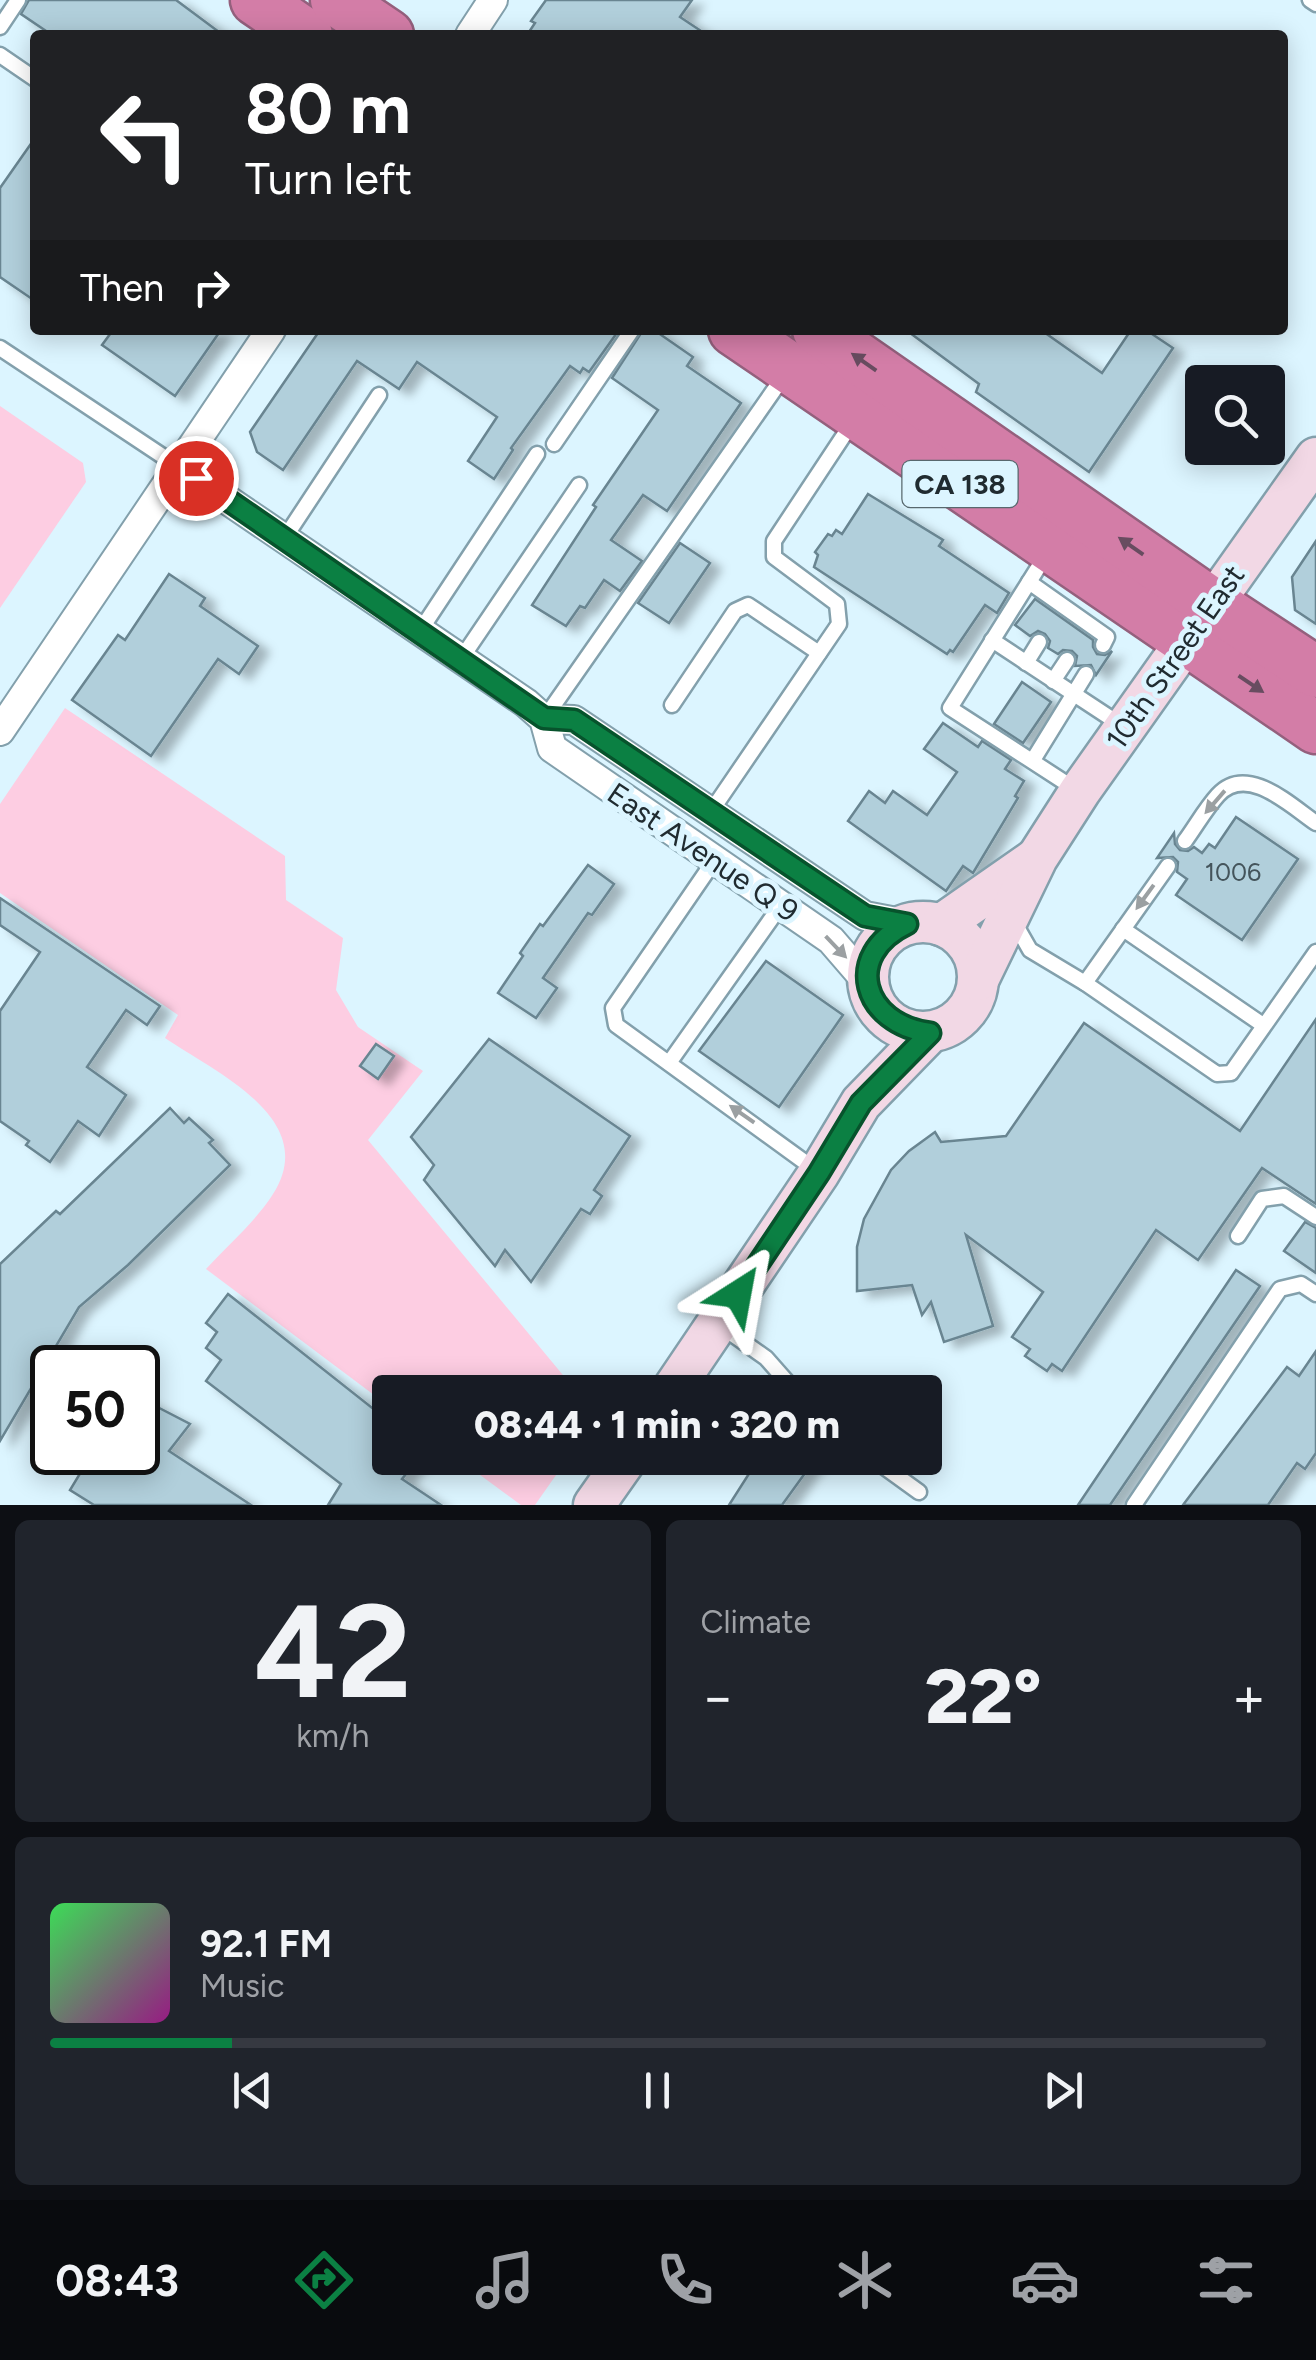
<!DOCTYPE html>
<meta charset="utf-8">
<style>
:root{--surface:#171b24;--page:#20242c;--text:#f1f3f6;--muted:#9ea1a6;--line:#363941;--accent:#0b8043}
body{margin:0;font-family:Figtree,sans-serif;background:var(--page);color:var(--text);height:100vh;display:flex;flex-direction:column;font-size:38px;white-space:nowrap}
*{box-sizing:border-box;margin:0}
p{font-size:32px;color:var(--muted)}
.icon{flex:none;width:55px;height:55px;fill:none;stroke:currentColor;stroke-width:2;stroke-linecap:round;stroke-linejoin:round}
.map{position:relative;height:1505px;overflow:hidden}
.side{display:flex;flex-direction:column;gap:15px;padding:15px;background:#0d0f14;flex:1}
.side>*{flex:none}
.hud{position:absolute;left:30px;top:30px;width:1258px;height:305px;border-radius:10px;box-shadow:0 5px 25px #0003;background:#202124;color:#fff;overflow:hidden}
.fabs{position:absolute;left:1185px;top:365px;display:grid;gap:20px}
.fabs a{display:grid;place-items:center;width:100px;height:100px;border-radius:10px;background:var(--surface);box-shadow:0 5px 25px #0003;font-size:50px}
.speed{position:absolute;left:30px;top:1345px;display:flex;gap:20px;font-size:50px;font-weight:700;text-align:center}
.speed>*{display:grid;place-content:center;width:130px;height:130px;border-radius:50%;background:var(--surface);box-shadow:0 5px 25px #0003;line-height:1}
.speed .limit{border:5px solid #111;border-radius:15px;background:#fff;color:#111}
.pin{position:absolute;display:grid;place-items:center;width:85px;height:85px;color:#fff;margin:-42px;border:5px solid #fff;border-radius:50%;box-shadow:0 2px 10px #0007}
.me{position:absolute;width:110px;margin:-55px;rotate:34deg;stroke-linejoin:round;filter:drop-shadow(0 0 8px #0008)}
.turn{display:flex;align-items:center;gap:35px;height:210px;padding:0 50px;font-size:45px}
.turn .icon{width:130px;height:130px;stroke-width:2.5}
.turn b{display:block;font-size:70px;line-height:85px}
.then{display:flex;align-items:center;height:95px;padding:0 50px;background:#0003;gap:20px;font-size:38px}
.big{font-size:75px;font-weight:800;line-height:1.1}
.side .card{flex:1;display:flex;flex-direction:column;justify-content:center;gap:15px;min-width:0;padding:0 35px;border-radius:15px;background:var(--page)}
.side .dial{align-items:center;gap:0}
.dial b{font-size:130px;line-height:1}
.song{display:flex;align-items:center;gap:30px}
.cover{width:120px;height:120px;border-radius:15px;background:linear-gradient(135deg,hsl(130 70% 55%),hsl(310 70% 35%))}
.played{height:10px;border-radius:5px;background:linear-gradient(90deg,var(--accent) 15%,var(--line) 15%)}
.keys{display:flex;justify-content:space-around;direction:ltr}
.heat{display:flex;justify-content:space-between;align-items:center;font-size:55px;direction:ltr}
.side .tiles{flex:1;display:grid;gap:15px;grid-template-columns:1fr 1fr}
.card:last-child{grid-column:span 2}
.trip{position:absolute;left:372px;top:1375px;width:570px;height:100px;border-radius:10px;background:var(--surface);box-shadow:0 5px 25px #0003;font-weight:800;line-height:100px;text-align:center}
.menu{display:flex;height:160px;justify-content:space-around;align-items:center;background:#090b0e;color:var(--muted)}
.menu .icon{width:70px;height:70px}
.menu .current{color:var(--accent)}
.menu b{font-size:45px;color:var(--text)}
.map>svg:first-child{display:block}
.green{fill:#fdcde2}
.building{fill:#b1cfdb;stroke:#698591;stroke-width:2.5;filter:url(#shadow)}
.lines{fill:none;stroke-linecap:round;stroke-linejoin:round}
.lane-casing{stroke:#83a0ac;stroke-width:19}
.street-casing{stroke:#83a0ac;stroke-width:32}
.secondary-casing{stroke:#83a0ac;stroke-width:45}
.highway-casing{stroke:#94607d;stroke-width:55}
.lane{stroke:#fff;stroke-width:14}
.street{stroke:#fff;stroke-width:28}
.secondary{stroke:#f2d8e5;stroke-width:40}
.highway{stroke:#d37da7;stroke-width:50}
.oneway{fill:#684c60}
.oneway2{fill:#9ba0a2}
.route-casing{stroke:#07532c;stroke-width:25}
.route{stroke:#0b8043;stroke-width:18}
.labels{text-anchor:middle;dominant-baseline:central;stroke-width:10;stroke-linejoin:round;paint-order:stroke}
.number-label{font-size:25px;fill:#44545b}
.shield{fill:#dcf5ff;stroke:#58686e;stroke-width:2.5}
.shield-label{font-size:28px;font-weight:bold;fill:#202b30}
.street-label{font-size:30px;fill:#202b30;stroke:#dcf5ff}
</style>
<div class="map">
<svg width="1316" height="1505" viewBox="0 0 1316 1505">
<defs>
<filter id="shadow"><feDropShadow dx="11" dy="6" stdDeviation="5" flood-color="#0004"/></filter>
</defs>
<rect width="100%" height="100%" fill="#dcf5ff"/>
<g class="green">
<polygon points="0,406 83,463 86,482 0,608"/>
<path d="M65,708L285,856L286,900L343,938L336,990L358,1027L423,1071L368,1140L567,1380L587,1392H390V1407L206,1269C228,1245 256,1221 273,1194C321,1119 215,1072 165,1038L178,1015L0,893V804Z"/>
<polygon points="457,1458 568,1458 535,1505 521,1505"/>
</g>
<g class="building">
<polygon points="29,0 176,0 223,35 52,35 21,14"/>
<polygon points="546,0 692,0 680,17 707,35 527,35 535,23 531,21"/>
<polygon points="35,138 35,301 0,277 0,188"/>
<polygon points="113,330 221,330 175,396 102,345"/>
<polygon points="320,330 619,330 589,372 583,368 580,373 570,366 511,448 513,450 494,479 468,461 497,417 417,362 399,389 357,361 283,470 257,452 250,432"/>
<polygon points="643,330 654,330 693,357 687,366 741,403 667,511 643,495 611,540 642,561 620,591 604,580 585,608 580,606 566,626 532,605 596,507 593,505 658,410 612,378"/>
<polygon points="906,330 1041,330 1102,373 1131,330 1146,330 1173,348 1089,472 976,392 979,384"/>
<polygon points="868,494 943,540 939,546 1009,593 997,613 985,605 953,652 950,650 947,654 814,567 818,555 815,552 828,534 832,536 836,530 842,534"/>
<polygon points="1316,541 1316,624 1295,610 1292,577"/>
<polygon points="680,543 710,563 669,623 638,603"/>
<polygon points="169,574 205,598 200,606 258,646 239,674 218,659 151,756 72,700 118,635 125,640"/>
<polygon points="1035,599 1093,640 1093,647 1097,654 1105,655 1112,651 1096,675 1091,665 1075,666 1077,656 1072,651 1063,650 1058,654 1048,648 1050,641 1045,634 1038,631 1030,636 1015,625"/>
<polygon points="1022,682 1051,702 1023,743 994,724"/>
<polygon points="943,723 978,747 982,741 1011,760 1005,769 1024,781 1015,796 1018,798 973,873 963,866 946,891 848,821 869,791 885,803 893,791 927,815 957,772 924,749"/>
<polygon points="1236,817 1298,859 1242,940 1176,895 1187,879 1177,872 1178,862 1173,857 1157,858 1174,833 1175,844 1180,850 1188,851 1194,847 1202,853 1209,844 1215,848"/>
<polygon points="588,865 614,884 592,915 588,913 543,978 557,988 536,1018 498,993 523,956 520,953 540,924 543,926"/>
<polygon points="0,898 160,1006 147,1025 126,1010 87,1067 126,1095 99,1136 78,1121 50,1162 26,1145 29,1141 0,1121 0,1011 40,952 0,925"/>
<polygon points="766,961 843,1015 779,1107 699,1051"/>
<polygon points="1316,1019 1316,1204 1262,1168 1198,1260 1156,1230 1062,1371 1052,1364 1047,1371 1025,1356 1030,1349 1012,1337 1043,1292 966,1235 993,1326 944,1342 931,1302 922,1315 912,1285 857,1291 857,1247 864,1219 891,1170 909,1151 935,1132 941,1142 1006,1136 1084,1023 1240,1131"/>
<polygon points="489,1039 630,1136 594,1190 602,1196 590,1214 581,1209 531,1282 505,1250 495,1266 424,1180 434,1165 411,1137"/>
<polygon points="376,1044 394,1056 378,1079 360,1066"/>
<polygon points="170,1108 184,1123 189,1118 213,1140 209,1143 230,1165 128,1265 79,1307 0,1441 0,1264 56,1211 60,1214"/>
<polygon points="1305,1222 1316,1228 1316,1273 1284,1251"/>
<polygon points="1236,1270 1260,1286 1110,1505 1078,1505"/>
<polygon points="228,1294 390,1422 390,1458 419,1458 402,1479 441,1505 328,1505 341,1484 206,1381 221,1360 206,1348 217,1332 206,1323"/>
<polygon points="1316,1351 1316,1453 1305,1469 1297,1463 1268,1505 1183,1505 1287,1367 1299,1376"/>
<polygon points="138,1397 190,1424 169,1451 251,1505 94,1505 70,1490 93,1452 138,1452"/>
<polygon points="759,1458 816,1458 782,1505 729,1505"/>
</g>
<g class="lines">
<g class="lane-casing">
<g id="lane">
<polyline points="1310,0 1316,4"/>
<polyline points="0,27 18,0"/>
<polyline points="0,55 35,79"/>
<polyline points="0,348 179,467"/>
<polyline points="554,444 632,330"/>
<polyline points="284,539 379,395"/>
<polyline points="1046,555 950,708 1078,791"/>
<polyline points="1029,582 1107,637 1103,645"/>
<polyline points="420,631 537,454"/>
<polyline points="992,640 1121,725"/>
<polyline points="461,659 579,485"/>
<polyline points="1026,663 1039,642"/>
<polyline points="1053,681 1067,660"/>
<polyline points="672,705 735,611 748,605 819,653"/>
<polyline points="544,719 786,373"/>
<polyline points="1033,760 1086,674"/>
<polyline points="710,813 839,624 837,604 774,557 774,541 854,420"/>
<path d="M1185,841C1196,826 1206,808 1218,795C1247,763 1291,806 1316,823"/>
<polyline points="714,861 613,1008 616,1025 817,1171"/>
<polyline points="1014,922 1030,950 1085,983 1217,1074 1231,1073 1316,952"/>
<polyline points="1123,929 1263,1025"/>
<polyline points="1085,983 1168,866"/>
<polyline points="669,1063 781,905"/>
<polyline points="1238,1236 1262,1199 1284,1196 1316,1217"/>
<polyline points="718,1324 766,1358 796,1392"/>
<polyline points="872,1458 919,1492"/>
<polyline points="1134,1505 1280,1289 1301,1284 1316,1294"/>
</g>
</g>
<g class="street-casing">
<g id="street">
<polyline points="470,35 493,0"/>
<polyline points="179,467 526,703 544,719 552,748 831,940 869,984"/>
<polyline points="544,719 574,720 865,916 907,924"/>
<polyline points="0,731 271,330"/>
</g>
</g>
<g class="secondary-casing">
<g id="secondary">
<circle cx="923" cy="977" r="55"/>
<polyline points="941,925 1034,860"/>
<polyline points="978,980 1037,858 1080,791 1316,458"/>
<polyline points="671,1392 819,1173 861,1103 929,1033"/>
<polyline points="594,1505 627,1458"/>
</g>
</g>
<g class="highway-casing">
<g id="highway">
<polyline points="256,0 307,35"/>
<polyline points="336,0 388,35"/>
<polyline points="734,330 1316,728"/>
<polyline points="818,330 1211,603 1316,672"/>
</g>
</g>
<use href="#lane" class="lane"/>
<use href="#street" class="street"/>
<use href="#secondary" class="secondary"/>
<use href="#highway" class="highway"/>
</g>
<defs><path id="oneway-solid" d="M-6-.8H1V-3.2L6.5 0L1 3.2V.8H-6Z" transform="scale(2.5)"/></defs>
<g class="oneway">
<use href="#oneway-solid" transform="translate(864 362) rotate(-145)"/>
<use href="#oneway-solid" transform="translate(1131 546) rotate(-145)"/>
<use href="#oneway-solid" transform="translate(1251 684) rotate(34)"/>
</g>
<g class="oneway2">
<use href="#oneway-solid" transform="translate(1215 802) rotate(131)"/>
<use href="#oneway-solid" transform="translate(1145 897) rotate(126)"/>
<use href="#oneway-solid" transform="translate(836 947) rotate(46)"/>
<use href="#oneway-solid" transform="translate(742 1114) rotate(-145)"/>
</g>
<g class="lines">
<g class="route-casing">
<path id="route" d="M196,478L544,718L574,720L865,916L907,924C842,955 862,1024 930,1033L861,1103L819,1173L738,1294"/>
</g>
<use href="#route" class="route"/>
</g>
<g class="labels">
<g class="number-label">
<text x="1233" y="872">1006</text>
</g>
<rect class="shield" x="902.5" y="461" width="115" height="46" rx="8"/>
<g class="shield-label">
<text x="960" y="484">CA 138</text>
</g>
<g class="street-label">
<text transform="translate(1175 657) rotate(-55)">10th Street East</text>
<text transform="translate(703 852) rotate(34)">East Avenue Q 9</text>
</g>
</g>
</svg>
<div class="fabs">
<a><svg class="icon" aria-label="search" viewBox="0 0 24 24"><circle cx="10" cy="10" r="6"/><path d="M15 15l6 6"/></svg></a>
</div>
<div class="speed"><div class="limit">50</div></div>
<div class="pin" style="left:196px;top:478px;background:#d93025"><svg class="icon" aria-label="arrive" viewBox="0 0 24 24"><path d="M6 21V4h12l-3 4 3 4H6"/></svg></div>
<svg class="me" style="left:738px;top:1294px" viewBox="-20 -20 40 40"><path d="M0-17L14 15 0 8-14 15z" fill="#0b8043" stroke="#fff" stroke-width="4"/></svg>
<div class="trip">08:44 · 1 min · 320 m</div>
<div class="hud">
<div class="turn"><svg class="icon" aria-label="left" viewBox="0 0 24 24"><path d="M17 20v-9H6M10 6l-5 5 5 5"/></svg><div><b>80 m</b>Turn left</div></div>
<div class="then">Then<svg class="icon" aria-label="right" viewBox="0 0 24 24"><path d="M7 20v-9h11M14 6l5 5-5 5"/></svg></div>
</div>
</div>
<section class="side">
<div class="tiles">
<div class="card dial"><b>42</b><p>km/h</p></div>
<div class="card"><p>Climate</p>
<div class="heat"><a>−</a><b class="big">22°</b><a>+</a></div>
</div>
<div class="card">
<div class="song"><i class="cover"></i><div><b>92.1 FM</b><p>Music</p></div></div>
<div class="played"></div>
<div class="keys"><svg class="icon" aria-label="previous" viewBox="0 0 24 24"><path d="M18 5L8 12l10 7zM5 5v14"/></svg><svg class="icon" aria-label="pause" viewBox="0 0 24 24"><path d="M8 5v14M16 5v14"/></svg><svg class="icon" aria-label="next" viewBox="0 0 24 24"><path d="M6 5l10 7-10 7zM19 5v14"/></svg></div>
</div>
</div>
</section>
<nav class="menu">
<b>08:43</b>
<svg class="icon current" aria-label="directions" viewBox="0 0 24 24"><path d="M12 3l9 9-9 9-9-9zM9 14v-3h6M13 9l2 2-2 2"/></svg>
<svg class="icon" aria-label="music" viewBox="0 0 24 24"><path d="M9 18V5l10-2v13"/><circle cx="6" cy="18" r="3"/><circle cx="16" cy="16" r="3"/></svg>
<svg class="icon" aria-label="phone" viewBox="0 0 24 24"><path d="M5 4h4l2 5-3 2q2 4 5 5l2-3 5 2v4C11 20 4 13 5 4z"/></svg>
<svg class="icon" aria-label="climate" viewBox="0 0 24 24"><path d="M12 3v18M4 7l16 10M4 17L20 7"/></svg>
<svg class="icon" aria-label="car" viewBox="0 0 24 24"><path d="M5 17H2v-5l4-1 3-4h7l3 4 3 1v5h-3M9 17h6M6 11h13"/><circle cx="7" cy="17" r="2"/><circle cx="17" cy="17" r="2"/></svg>
<svg class="icon" aria-label="filters" viewBox="0 0 24 24"><path d="M4 7h16M4 17h16"/><circle cx="9" cy="7" r="2"/><circle cx="15" cy="17" r="2"/></svg>
</nav>
